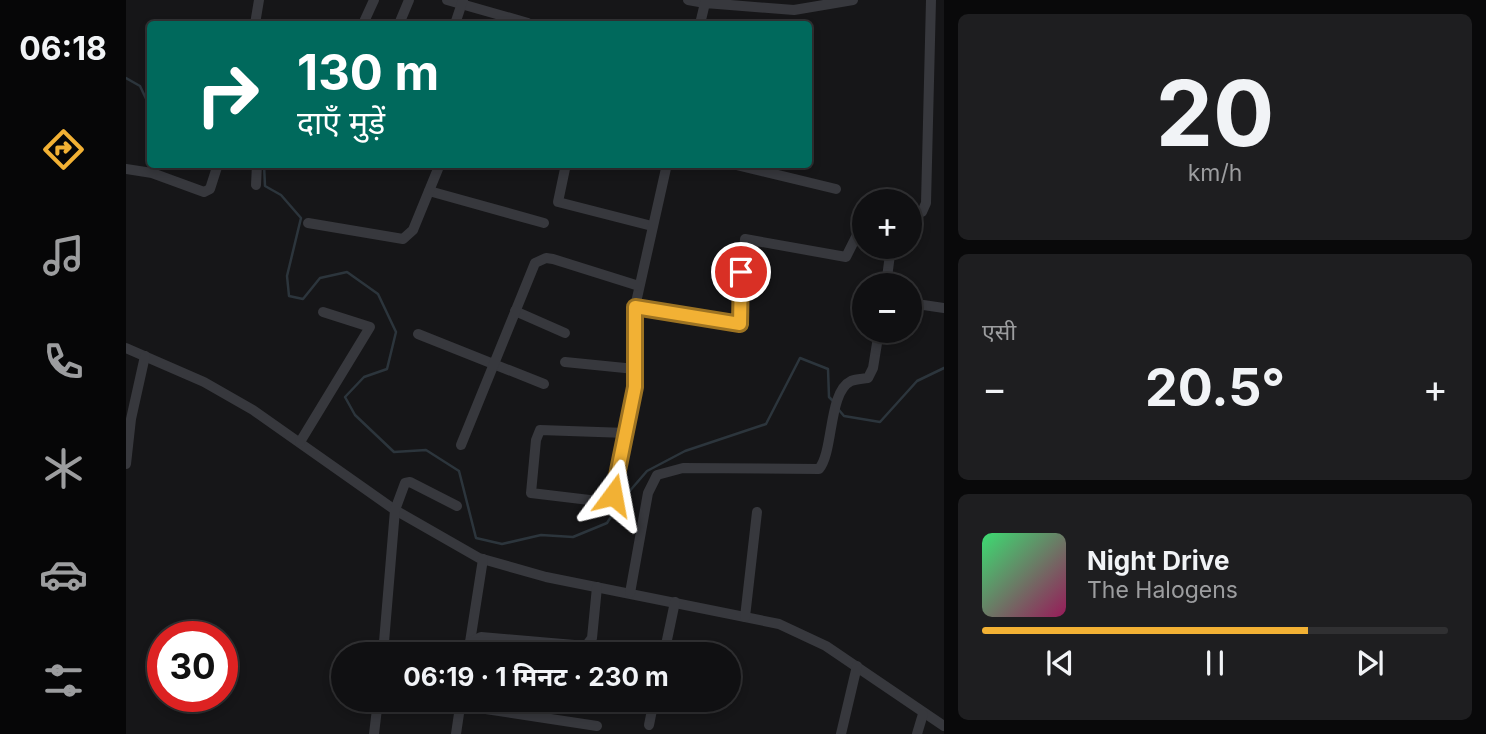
<!DOCTYPE html>
<html lang="hi">
<meta charset="utf-8">
<style>
:root{--surface:#101012;--page:#1e1e20;--text:#f1f3f6;--muted:#9c9d9f;--line:#303032;--accent:#f2b134}
body{margin:0;font-family:Inter,"Noto Sans Devanagari",sans-serif;background:var(--page);color:var(--text);height:100vh;display:flex;flex-direction:column;font-size:26px;white-space:nowrap}
*{box-sizing:border-box;margin:0}
p{font-size:23px;color:var(--muted)}
.icon{flex:none;width:38px;height:38px;fill:none;stroke:currentColor;stroke-width:2;stroke-linecap:round;stroke-linejoin:round}
.map{position:relative;flex:1;overflow:hidden}
.details{display:flex;flex-direction:column;gap:14px;padding:14px;background:#09090a;width:542px}
.details>*{flex:none}
.hud{position:absolute;left:21px;top:21px;width:665px;height:147px;border-radius:7px;box-shadow:0 4px 10px #0003,0 0 0 2px var(--line);background:#00695c;color:#fff;overflow:hidden}
.tools{position:absolute;left:726px;top:189px;display:grid;gap:14px}
.tools a{display:grid;place-items:center;width:70px;height:70px;border-radius:50%;background:var(--surface);box-shadow:0 4px 10px #0003,0 0 0 2px var(--line);font-size:35px}
.speed{position:absolute;left:21px;top:621px;display:flex;gap:14px;font-size:35px;font-weight:700;text-align:center}
.speed>*{display:grid;place-content:center;width:91px;height:91px;border-radius:50%;background:var(--surface);box-shadow:0 4px 10px #0003,0 0 0 2px var(--line);line-height:1}
.speed .limit{border:10px solid #d22;background:#fff;color:#111}
.pin{position:absolute;display:grid;place-items:center;width:60px;height:60px;color:#fff;margin:-30px;border:4px solid #fff;border-radius:50%;box-shadow:0 2px 7px #0007}
.me{position:absolute;width:77px;margin:-38px;rotate:13deg;stroke-linejoin:round;filter:drop-shadow(0 0 5px #0008)}
.turn{display:flex;align-items:center;gap:24px;height:147px;padding:0 35px;font-size:32px}
.turn .icon{width:91px;height:91px;stroke-width:2.5}
.turn b{display:block;font-size:49px;line-height:60px}
.big{font-size:52px;font-weight:700;line-height:1.1}
.details .widget{flex:1;display:flex;flex-direction:column;justify-content:center;gap:10px;min-width:0;padding:0 24px;border-radius:10px;background:var(--page)}
.details .dial{align-items:center;gap:0}
.dial b{font-size:91px;line-height:1}
.song{display:flex;align-items:center;gap:21px}
.cover{width:84px;height:84px;border-radius:10px;background:linear-gradient(135deg,hsl(140 70% 55%),hsl(330 70% 35%))}
.played{height:7px;border-radius:4px;background:linear-gradient(90deg,var(--accent) 70%,var(--line) 70%)}
.keys{display:flex;justify-content:space-around;direction:ltr}
.heat{display:flex;justify-content:space-between;align-items:center;font-size:38px;direction:ltr}
.trip{position:absolute;left:205px;top:642px;width:410px;height:70px;border-radius:35px;background:var(--surface);box-shadow:0 4px 10px #0003,0 0 0 2px var(--line);font-weight:700;line-height:70px;text-align:center}
main{display:flex;flex:1;min-height:0}
.tab-bar{display:flex;flex-direction:column;width:126px;justify-content:space-around;align-items:center;background:#060607;color:var(--muted)}
.tab-bar .icon{width:49px;height:49px}
.tab-bar .selected{color:var(--accent)}
.tab-bar b{font-size:32px;color:var(--text)}
.map>svg:first-child{display:block}
.lines{fill:none;stroke-linecap:round;stroke-linejoin:round}
.stream{stroke:#2c353c;stroke-width:2.5}
.street{stroke:#37383d;stroke-width:10}
.route-casing{stroke:#9d7322;stroke-width:18}
.route{stroke:#f2b134;stroke-width:12}
</style>
<main>
<nav class="tab-bar">
<b>06:18</b>
<svg class="icon selected" aria-label="directions" viewBox="0 0 24 24"><path d="M12 3l9 9-9 9-9-9zM9 14v-3h6M13 9l2 2-2 2"/></svg>
<svg class="icon" aria-label="music" viewBox="0 0 24 24"><path d="M9 18V5l10-2v13"/><circle cx="6" cy="18" r="3"/><circle cx="16" cy="16" r="3"/></svg>
<svg class="icon" aria-label="phone" viewBox="0 0 24 24"><path d="M5 4h4l2 5-3 2q2 4 5 5l2-3 5 2v4C11 20 4 13 5 4z"/></svg>
<svg class="icon" aria-label="climate" viewBox="0 0 24 24"><path d="M12 3v18M4 7l16 10M4 17L20 7"/></svg>
<svg class="icon" aria-label="car" viewBox="0 0 24 24"><path d="M5 17H2v-5l4-1 3-4h7l3 4 3 1v5h-3M9 17h6M6 11h13"/><circle cx="7" cy="17" r="2"/><circle cx="17" cy="17" r="2"/></svg>
<svg class="icon" aria-label="filters" viewBox="0 0 24 24"><path d="M4 7h16M4 17h16"/><circle cx="9" cy="7" r="2"/><circle cx="15" cy="17" r="2"/></svg>
</nav>
<div class="map">
<svg width="818" height="734" viewBox="0 0 818 734">
<rect width="100%" height="100%" fill="#161618"/>
<g class="lines">
<g class="stream">
<polyline points="0,78 14,86 24,107"/>
<polyline points="138,164 139,186 155,195 175,218 161,276 163,296 177,299 194,278 221,272 252,294 270,332 261,369 238,377 219,397 229,415 268,452 300,450 333,471 350,538 376,544 415,535 447,537 481,523 495,501 521,471 559,451 640,424 674,358 702,369 703,397 707,401"/>
<polyline points="713,410 718,416 754,422 791,381 818,368"/>
</g>
<g class="street">
<polyline points="321,0 402,23"/>
<polyline points="562,0 579,3"/>
<polyline points="129,24 133,0"/>
<polyline points="237,24 248,0"/>
<polyline points="273,24 283,0"/>
<polyline points="329,24 337,0"/>
<polyline points="574,24 579,3 668,10 727,0"/>
<polyline points="440,164 432,202 526,226"/>
<polyline points="606,164 710,189"/>
<polyline points="0,169 26,173 78,192 84,189 92,164"/>
<polyline points="130,185 131,164"/>
<polyline points="303,191 418,223"/>
<polyline points="784,217 796,212 800,203 805,0"/>
<polyline points="182,223 277,239 287,230 314,164"/>
<polyline points="760,285 765,247"/>
<polyline points="784,303 818,308"/>
<polyline points="509,307 613,324 619,239 720,257 730,237 738,231"/>
<polyline points="389,311 439,333"/>
<polyline points="292,334 418,384"/>
<polyline points="0,348 78,382 127,410 269,510 353,558 420,577 653,624 700,646 818,726"/>
<polyline points="439,362 509,369"/>
<polyline points="501,433 414,430 410,440 405,493 472,501 487,495 489,489 509,387 509,307 541,164"/>
<polyline points="174,442 244,327 197,312"/>
<polyline points="335,445 409,263 420,258 427,259 513,286"/>
<polyline points="0,464 5,419 19,356"/>
<path d="M504,593L522,493L531,475L557,468L693,469C708,451 702,392 725,381C730,379 736,379 742,378L747,368L753,331"/>
<polyline points="619,617 631,512"/>
<polyline points="344,642 357,559"/>
<polyline points="257,654 269,510 279,483 284,482 331,506"/>
<polyline points="341,654 344,642 355,637 460,646 466,638 471,587"/>
<polyline points="538,654 549,602"/>
<polyline points="300,700 471,726"/>
<polyline points="523,725 528,700"/>
<polyline points="248,734 252,700"/>
<polyline points="330,734 335,700"/>
<polyline points="715,734 731,666"/>
<polyline points="791,734 797,714"/>
</g>
</g>
<g class="lines">
<g class="route-casing">
<polyline id="route" points="487,495 509,387 509,307 614,324 615,272"/>
</g>
<use href="#route" class="route"/>
</g>
</svg>
<div class="tools">
<a>+</a>
<a>−</a>
</div>
<div class="speed"><div class="limit">30</div></div>
<div class="pin" style="left:615px;top:272px;background:#d93025"><svg class="icon" aria-label="arrive" viewBox="0 0 24 24"><path d="M6 21V4h12l-3 4 3 4H6"/></svg></div>
<svg class="me" style="left:487px;top:495px" viewBox="-20 -20 40 40"><path d="M0-17L14 15 0 8-14 15z" fill="#f2b134" stroke="#fff" stroke-width="4"/></svg>
<div class="trip">06:19 · 1 मिनट · 230 m</div>
<div class="hud">
<div class="turn"><svg class="icon" aria-label="right" viewBox="0 0 24 24"><path d="M7 20v-9h11M14 6l5 5-5 5"/></svg><div><b>130 m</b>दाएँ मुड़ें</div></div>
</div>
</div>
<section class="details">
<div class="widget dial"><b>20</b><p>km/h</p></div>
<div class="widget"><p>एसी</p>
<div class="heat"><a>−</a><b class="big">20.5°</b><a>+</a></div>
</div>
<div class="widget">
<div class="song"><i class="cover"></i><div><b>Night Drive</b><p>The Halogens</p></div></div>
<div class="played"></div>
<div class="keys"><svg class="icon" aria-label="previous" viewBox="0 0 24 24"><path d="M18 5L8 12l10 7zM5 5v14"/></svg><svg class="icon" aria-label="pause" viewBox="0 0 24 24"><path d="M8 5v14M16 5v14"/></svg><svg class="icon" aria-label="next" viewBox="0 0 24 24"><path d="M6 5l10 7-10 7zM19 5v14"/></svg></div>
</div>
</section>
</main>
